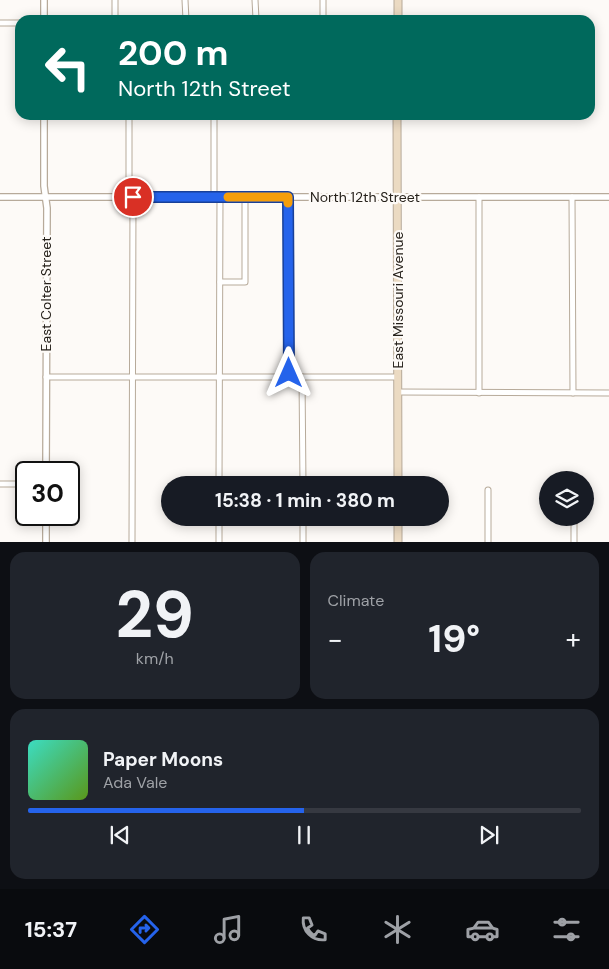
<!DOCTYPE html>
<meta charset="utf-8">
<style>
:root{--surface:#171b24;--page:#20242c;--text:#f1f3f6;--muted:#9ea1a6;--line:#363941;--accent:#2563eb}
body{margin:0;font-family:"DM Sans",sans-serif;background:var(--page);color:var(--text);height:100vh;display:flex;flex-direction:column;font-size:19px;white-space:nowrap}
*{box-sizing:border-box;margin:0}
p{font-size:16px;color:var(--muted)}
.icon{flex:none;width:28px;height:28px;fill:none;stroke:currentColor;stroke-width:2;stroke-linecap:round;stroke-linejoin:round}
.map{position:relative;height:542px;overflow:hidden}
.sheet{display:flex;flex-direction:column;gap:10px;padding:10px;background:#0d0f14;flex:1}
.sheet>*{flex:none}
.hud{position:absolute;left:15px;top:15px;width:580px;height:105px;border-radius:15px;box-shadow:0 2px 12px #0003;background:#00695c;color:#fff;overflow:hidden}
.buttons{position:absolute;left:539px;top:471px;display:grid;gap:10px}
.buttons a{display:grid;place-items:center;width:55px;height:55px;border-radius:50%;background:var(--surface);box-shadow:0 2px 12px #0003;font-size:25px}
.speed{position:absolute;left:15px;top:461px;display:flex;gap:10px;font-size:25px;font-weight:700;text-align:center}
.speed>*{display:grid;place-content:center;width:65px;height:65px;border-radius:50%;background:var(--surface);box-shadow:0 2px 12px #0003;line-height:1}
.speed .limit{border:2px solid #111;border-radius:8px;background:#fff;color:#111}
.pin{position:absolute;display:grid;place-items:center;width:42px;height:42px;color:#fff;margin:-21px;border:2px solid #fff;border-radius:50%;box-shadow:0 1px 5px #0007}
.me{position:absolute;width:55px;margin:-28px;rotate:0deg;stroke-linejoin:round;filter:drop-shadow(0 0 4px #0008)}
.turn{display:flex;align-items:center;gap:18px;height:105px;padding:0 20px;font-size:22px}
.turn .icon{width:65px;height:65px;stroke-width:2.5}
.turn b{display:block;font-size:35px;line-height:42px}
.big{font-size:38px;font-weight:700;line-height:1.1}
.sheet .card{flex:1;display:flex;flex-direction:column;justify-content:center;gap:8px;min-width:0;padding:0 18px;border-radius:15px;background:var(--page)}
.sheet .dial{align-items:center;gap:0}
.dial b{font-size:65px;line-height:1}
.song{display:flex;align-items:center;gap:15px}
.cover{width:60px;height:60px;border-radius:8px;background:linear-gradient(135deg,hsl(170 70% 55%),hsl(90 70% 35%))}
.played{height:5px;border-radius:2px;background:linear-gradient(90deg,var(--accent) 50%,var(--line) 50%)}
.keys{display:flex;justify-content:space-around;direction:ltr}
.heat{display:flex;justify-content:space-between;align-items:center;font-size:28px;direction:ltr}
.sheet .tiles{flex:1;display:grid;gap:10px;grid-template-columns:1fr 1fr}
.card:last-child{grid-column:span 2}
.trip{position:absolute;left:161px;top:476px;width:288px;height:50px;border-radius:25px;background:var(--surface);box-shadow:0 2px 12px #0003;font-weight:700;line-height:50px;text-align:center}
.tabs{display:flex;height:80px;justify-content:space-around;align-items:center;background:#090b0e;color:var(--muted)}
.tabs .icon{width:35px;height:35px}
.tabs .current{color:var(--accent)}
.tabs b{font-size:22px;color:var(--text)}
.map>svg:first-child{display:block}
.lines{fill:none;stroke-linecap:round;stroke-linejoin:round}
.minor-casing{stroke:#b7aa9a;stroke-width:7}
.tertiary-casing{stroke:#b7aa9a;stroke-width:8}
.secondary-casing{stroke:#b7aa9a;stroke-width:9}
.minor{stroke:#fff;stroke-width:5}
.tertiary{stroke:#fff;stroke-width:5.5}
.secondary{stroke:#ebdac2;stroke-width:7}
.route-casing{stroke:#184099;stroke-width:12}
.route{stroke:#2563eb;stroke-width:9}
.slow{stroke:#f59e0b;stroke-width:9}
.labels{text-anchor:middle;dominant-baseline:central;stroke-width:4.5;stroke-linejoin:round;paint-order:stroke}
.street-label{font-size:14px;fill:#26211b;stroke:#fdfaf7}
</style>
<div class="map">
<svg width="609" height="542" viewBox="0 0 609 542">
<rect width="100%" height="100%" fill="#fdfaf7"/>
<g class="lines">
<g class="minor-casing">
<g id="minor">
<polyline points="185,0 186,20"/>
<polyline points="255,0 256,19"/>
<polyline points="44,20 323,19 323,0"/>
<polyline points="115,20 115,0"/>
<polyline points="0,23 20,23"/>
<polyline points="129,115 129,197"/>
<polyline points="214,197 214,115"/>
<polyline points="288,197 289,377"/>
<polyline points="572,197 573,393"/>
<polyline points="220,282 245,282 245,197"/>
<polyline points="46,377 398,377"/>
<polyline points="302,377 303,485"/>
<polyline points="398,392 609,393"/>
<polyline points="479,393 479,197"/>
<polyline points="0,484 26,484"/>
<polyline points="219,485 220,197"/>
<polyline points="488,490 488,542"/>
<polyline points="303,518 303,542"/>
<polyline points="132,542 133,197"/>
<polyline points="219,542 219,518"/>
<polyline points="574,542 574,518"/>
</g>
</g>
<g class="tertiary-casing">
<g id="tertiary">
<polyline points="44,20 44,0"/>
<polyline points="44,115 44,186 47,208 46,472"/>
<polyline points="0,197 609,197"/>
<polyline points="46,542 46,515"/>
</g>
</g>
<g class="secondary-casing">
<g id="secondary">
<polyline points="398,20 398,0"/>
<polyline points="397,115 398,485"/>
<polyline points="398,518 398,542"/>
</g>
</g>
<use href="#minor" class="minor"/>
<use href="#tertiary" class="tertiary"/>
<use href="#secondary" class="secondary"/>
</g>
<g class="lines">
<g class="route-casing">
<polyline id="route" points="133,197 288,197 289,373"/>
</g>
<use href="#route" class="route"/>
<polyline class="slow" points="228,197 288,197 288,203"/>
</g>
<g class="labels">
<g class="street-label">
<text x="365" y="197">North 12th Street</text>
<text transform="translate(46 294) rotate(-90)">East Colter Street</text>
<text transform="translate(398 300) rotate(-90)">East Missouri Avenue</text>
</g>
</g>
</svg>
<div class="buttons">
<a><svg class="icon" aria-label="layers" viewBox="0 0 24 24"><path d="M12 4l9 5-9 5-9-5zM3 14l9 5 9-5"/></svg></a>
</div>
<div class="speed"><div class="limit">30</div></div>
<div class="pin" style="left:133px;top:197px;background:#d93025"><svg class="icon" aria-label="arrive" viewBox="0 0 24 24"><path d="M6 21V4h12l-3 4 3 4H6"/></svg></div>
<svg class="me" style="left:289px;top:373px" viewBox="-20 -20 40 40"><path d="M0-17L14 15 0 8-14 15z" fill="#2563eb" stroke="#fff" stroke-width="4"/></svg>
<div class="trip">15:38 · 1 min · 380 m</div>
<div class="hud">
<div class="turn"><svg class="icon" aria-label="left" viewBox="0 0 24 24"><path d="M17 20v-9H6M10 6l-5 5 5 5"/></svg><div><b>200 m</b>North 12th Street</div></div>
</div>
</div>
<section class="sheet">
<div class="tiles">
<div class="card dial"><b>29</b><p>km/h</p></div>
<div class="card"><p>Climate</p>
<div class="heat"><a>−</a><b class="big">19°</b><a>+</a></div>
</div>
<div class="card">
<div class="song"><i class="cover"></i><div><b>Paper Moons</b><p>Ada Vale</p></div></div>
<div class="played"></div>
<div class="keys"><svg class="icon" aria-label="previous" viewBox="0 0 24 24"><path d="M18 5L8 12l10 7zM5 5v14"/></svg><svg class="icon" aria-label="pause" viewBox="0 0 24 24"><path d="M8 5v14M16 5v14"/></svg><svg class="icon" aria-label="next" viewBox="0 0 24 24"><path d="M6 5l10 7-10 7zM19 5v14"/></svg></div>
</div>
</div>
</section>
<nav class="tabs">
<b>15:37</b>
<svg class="icon current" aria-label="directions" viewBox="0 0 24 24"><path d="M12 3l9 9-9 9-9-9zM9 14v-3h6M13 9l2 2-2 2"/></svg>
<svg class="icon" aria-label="music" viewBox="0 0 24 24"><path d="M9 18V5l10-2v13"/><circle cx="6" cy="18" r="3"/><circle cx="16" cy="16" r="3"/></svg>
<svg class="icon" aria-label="phone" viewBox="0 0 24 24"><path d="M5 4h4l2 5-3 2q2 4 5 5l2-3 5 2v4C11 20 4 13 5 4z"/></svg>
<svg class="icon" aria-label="climate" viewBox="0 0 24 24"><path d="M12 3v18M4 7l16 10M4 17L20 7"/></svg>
<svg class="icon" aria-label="car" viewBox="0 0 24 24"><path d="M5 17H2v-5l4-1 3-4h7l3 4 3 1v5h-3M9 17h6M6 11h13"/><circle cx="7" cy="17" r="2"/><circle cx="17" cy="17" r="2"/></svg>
<svg class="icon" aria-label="filters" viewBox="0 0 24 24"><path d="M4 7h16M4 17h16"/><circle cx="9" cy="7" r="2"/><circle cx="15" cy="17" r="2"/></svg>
</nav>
